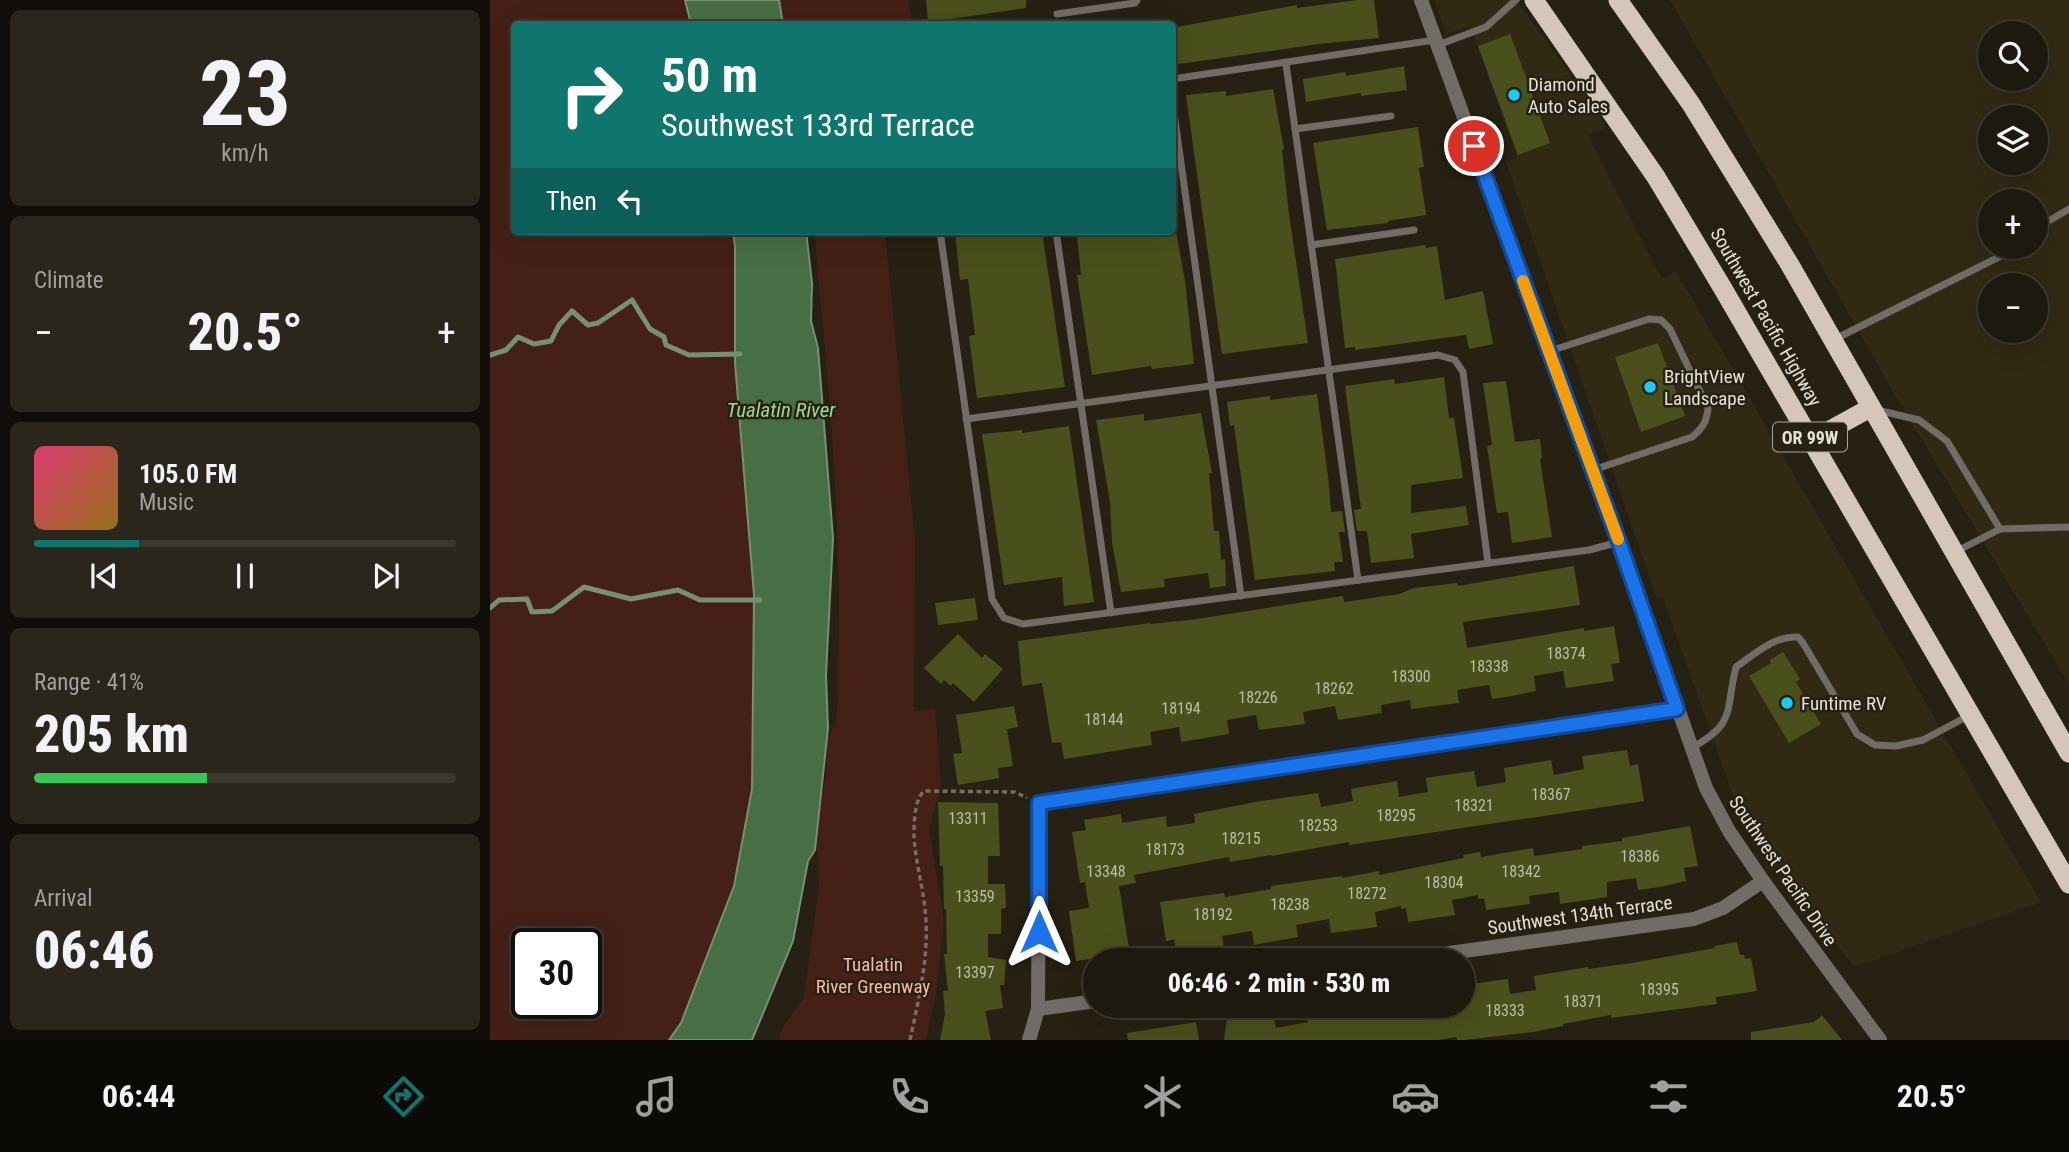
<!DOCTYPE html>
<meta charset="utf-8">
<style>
:root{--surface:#1d190e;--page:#2a261c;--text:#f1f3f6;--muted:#a0a09e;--line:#3b382e;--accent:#0f766e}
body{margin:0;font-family:"Roboto Condensed",sans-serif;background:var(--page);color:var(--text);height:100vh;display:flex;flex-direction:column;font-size:26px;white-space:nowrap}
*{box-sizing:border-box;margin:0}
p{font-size:23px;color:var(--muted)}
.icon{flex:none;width:38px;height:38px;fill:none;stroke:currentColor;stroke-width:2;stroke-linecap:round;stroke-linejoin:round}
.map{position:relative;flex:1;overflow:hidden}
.sheet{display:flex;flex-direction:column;gap:10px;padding:10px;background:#100e08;width:490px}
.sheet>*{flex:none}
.hud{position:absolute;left:21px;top:21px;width:665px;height:214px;border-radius:7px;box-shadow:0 7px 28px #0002,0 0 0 2px var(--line);background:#0f766e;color:#fff;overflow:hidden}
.buttons{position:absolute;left:1488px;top:21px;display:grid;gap:14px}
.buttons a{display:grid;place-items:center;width:70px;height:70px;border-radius:50%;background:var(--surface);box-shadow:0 7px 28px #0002,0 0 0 2px var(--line);font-size:35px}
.speed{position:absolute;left:21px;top:928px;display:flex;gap:14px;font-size:35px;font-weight:700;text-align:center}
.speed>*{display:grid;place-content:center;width:91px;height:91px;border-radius:50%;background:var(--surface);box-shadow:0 7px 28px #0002,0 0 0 2px var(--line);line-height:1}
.speed .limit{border:4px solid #111;border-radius:10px;background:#fff;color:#111}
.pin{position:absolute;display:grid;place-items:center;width:60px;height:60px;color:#fff;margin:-30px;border:4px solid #fff;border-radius:50%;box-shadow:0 2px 7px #0007}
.me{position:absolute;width:77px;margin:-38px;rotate:0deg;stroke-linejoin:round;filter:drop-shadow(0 0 5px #0008)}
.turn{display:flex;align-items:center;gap:24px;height:147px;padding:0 35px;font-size:32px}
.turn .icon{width:91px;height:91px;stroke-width:2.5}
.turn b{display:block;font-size:49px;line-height:60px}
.then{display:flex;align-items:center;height:66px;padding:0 35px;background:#0003;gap:14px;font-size:26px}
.big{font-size:52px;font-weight:800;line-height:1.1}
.sheet .tile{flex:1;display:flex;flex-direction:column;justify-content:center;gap:10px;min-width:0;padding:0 24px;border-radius:10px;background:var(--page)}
.sheet .dial{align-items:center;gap:0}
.dial b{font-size:91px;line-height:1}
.song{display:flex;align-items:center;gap:21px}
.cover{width:84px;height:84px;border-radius:10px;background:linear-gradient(135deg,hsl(340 70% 55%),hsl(40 70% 35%))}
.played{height:7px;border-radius:4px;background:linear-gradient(90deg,var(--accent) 25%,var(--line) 25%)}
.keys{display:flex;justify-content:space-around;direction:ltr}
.heat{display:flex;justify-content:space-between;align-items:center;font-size:38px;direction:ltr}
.charge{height:10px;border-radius:5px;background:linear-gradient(90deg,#34c759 41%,var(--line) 0)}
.trip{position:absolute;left:593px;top:948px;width:392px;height:70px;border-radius:35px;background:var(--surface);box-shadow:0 7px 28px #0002,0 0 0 2px var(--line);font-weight:800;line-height:70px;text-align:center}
.dock{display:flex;height:112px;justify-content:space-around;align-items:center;background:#0c0a06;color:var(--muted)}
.dock .icon{width:49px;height:49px}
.dock .selected{color:var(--accent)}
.dock b{font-size:32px;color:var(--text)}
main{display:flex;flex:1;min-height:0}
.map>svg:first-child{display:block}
.built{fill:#312914;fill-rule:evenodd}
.green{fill:#442017;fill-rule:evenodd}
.water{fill:#486e47;stroke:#779072;stroke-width:2}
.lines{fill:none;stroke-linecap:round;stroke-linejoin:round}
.stream{stroke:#779072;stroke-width:5}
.building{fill:#49501b}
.path{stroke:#736f62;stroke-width:3.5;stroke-dasharray:5 3.5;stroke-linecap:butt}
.service{stroke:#726c67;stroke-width:7}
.minor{stroke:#726c67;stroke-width:14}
.trunk{stroke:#d5c6ba;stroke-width:19}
.route-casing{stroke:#114b97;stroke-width:18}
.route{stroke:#1a73e8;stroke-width:12}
.slow{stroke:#f59e0b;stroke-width:12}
.poi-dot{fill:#1cc9fc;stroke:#272113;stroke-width:2.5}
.labels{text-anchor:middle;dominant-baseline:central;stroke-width:5;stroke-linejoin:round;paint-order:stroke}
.number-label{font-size:16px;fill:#bdbda8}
.shield{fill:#272113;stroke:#aba79c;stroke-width:2}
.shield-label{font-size:18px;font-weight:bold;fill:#e4e1d7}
.poi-label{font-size:19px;fill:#e4e1d7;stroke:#272113;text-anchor:start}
.street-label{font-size:19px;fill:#e4e1d7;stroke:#272113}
.park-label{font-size:19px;fill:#fcb7a6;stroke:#272113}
.water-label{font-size:21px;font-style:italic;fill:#9bd798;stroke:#272113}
</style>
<main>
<section class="sheet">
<div class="tile dial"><b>23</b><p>km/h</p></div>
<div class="tile"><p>Climate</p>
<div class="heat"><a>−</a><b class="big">20.5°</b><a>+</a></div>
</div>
<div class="tile">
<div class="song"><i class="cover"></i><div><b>105.0 FM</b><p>Music</p></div></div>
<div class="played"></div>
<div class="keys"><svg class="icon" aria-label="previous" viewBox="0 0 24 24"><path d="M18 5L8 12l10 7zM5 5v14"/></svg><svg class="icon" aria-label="pause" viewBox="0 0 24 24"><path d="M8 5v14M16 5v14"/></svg><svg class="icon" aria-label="next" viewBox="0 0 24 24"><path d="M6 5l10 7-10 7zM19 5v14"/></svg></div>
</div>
<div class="tile"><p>Range · 41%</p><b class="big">205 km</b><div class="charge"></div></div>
<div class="tile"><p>Arrival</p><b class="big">06:46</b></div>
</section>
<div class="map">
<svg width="1579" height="1040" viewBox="0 0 1579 1040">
<rect width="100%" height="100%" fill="#272113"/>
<g class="built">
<polygon points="944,0 1026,0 1092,90 1117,128 1098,135 1172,279 1186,271 1551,902 1364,967 1252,821 1173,598 1167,599 1016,162 1027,158 980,26 956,34"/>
<path d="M1180,0H1579V684L1405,395ZM1500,33H1545V79H1500ZM1500,117H1545V163H1500ZM1500,201H1545V247H1500ZM1500,285H1545V331H1500Z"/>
</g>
<g class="green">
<path d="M0,0H195L201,24H24V231H243L245,247V363L264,595L262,789L244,886L191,1023L179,1040H0ZM37,943H96V1003H37Z"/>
<polygon points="273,0 418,0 422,24 280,24"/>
<polygon points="324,231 395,231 425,542 424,711 445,709 451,788 439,828 454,921 446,994 436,1040 288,1040 293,1027 314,997 329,884 327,852 329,815 336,777 337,739 346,723 348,698 349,596 346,503 340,405"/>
</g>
<g class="water">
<polygon points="195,0 289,0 293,24 201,24"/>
<polygon points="243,231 316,231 322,283 321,321 328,348 343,538 336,675 338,728 325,850 318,861 303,941 262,1040 179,1040 191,1023 244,886 262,789 264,595 245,363 245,247"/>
</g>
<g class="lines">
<g class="stream">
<polyline points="0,355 16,350 28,337 44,344 61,341 69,325 82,311 98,325 108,323 142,300 160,329 174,337 176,345 199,355 250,354"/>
<polyline points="0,608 9,600 37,599 42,612 62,611 94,587 141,599 188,590 210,600 270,600"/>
</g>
</g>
<g class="building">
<polygon points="436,0 536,0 536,8 438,22"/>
<polygon points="867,0 884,0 889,38 829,44 682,65 682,28 807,5 807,8"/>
<polygon points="1020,34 1060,143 1028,155 988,46"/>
<polygon points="914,66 917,90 871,96 871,93 816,102 813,79 855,72 856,76"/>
<polygon points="783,89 794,149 792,150 799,214 818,343 732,354 696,95 736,91 736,96"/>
<polygon points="928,127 934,167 929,168 936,215 898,221 898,223 837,230 823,143"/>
<polygon points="465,231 552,231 575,387 487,398 479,336 485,335 478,279 470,280"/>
<polygon points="623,231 686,231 695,281 704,364 662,369 661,366 602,375 587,275 591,275 587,236"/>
<polygon points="935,245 936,248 947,246 955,300 993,291 1003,344 979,349 976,335 865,350 865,347 855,348 845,259"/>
<polygon points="1168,343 1195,416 1151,432 1125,357"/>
<polygon points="954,377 959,418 964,418 973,478 921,485 921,513 976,506 979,525 921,534 924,558 881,563 877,531 867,531 864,510 871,509 855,386 904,379 905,384"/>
<polygon points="1016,381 1025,442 1050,439 1052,459 1050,459 1062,537 1022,543 1018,512 1007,513 997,446 1002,445 993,383"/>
<polygon points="827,394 838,476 841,512 852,511 855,532 849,532 853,562 844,562 845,571 765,580 744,425 740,426 737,402 780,396 780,400"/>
<polygon points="711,413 722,473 719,473 724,531 729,531 731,560 735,559 736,586 720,588 718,573 674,579 675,587 631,592 622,542 620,502 606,420 654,414 654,421"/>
<polygon points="579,426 604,602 574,606 572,577 514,585 492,434 532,430 532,433"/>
<polygon points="1084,566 1090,605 973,622 977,648 1094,628 1094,631 1124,626 1130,663 1121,664 1124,681 1076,688 1073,671 1044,676 1046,691 1022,696 1002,699 999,685 967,690 969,703 921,709 920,700 891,705 892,713 848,720 845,706 813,712 815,724 769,730 766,715 737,720 739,734 691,742 689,727 660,732 662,745 574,759 571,742 562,743 552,683 532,686 528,641 660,623 660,624 700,620 853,596 854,602 909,594 924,588 967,583 968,586"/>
<polygon points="485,598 488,620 448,625 445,603"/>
<polygon points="468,634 492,658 495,654 513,669 484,702 463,683 461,686 454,680 451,684 434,668"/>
<polygon points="1293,652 1310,679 1306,682 1331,724 1299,743 1259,676 1281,663 1280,660"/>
<polygon points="524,706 528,727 517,729 523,766 508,768 509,778 468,785 463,754 472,753 466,715"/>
<polygon points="1137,750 1140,766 1148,764 1154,801 859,845 859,842 782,856 781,855 740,862 739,857 644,875 646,883 629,886 641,961 601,961 600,959 586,961 579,911 599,908 595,882 590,883 582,832 596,830 594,820 631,814 632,823 676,816 677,827 705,823 704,814 771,801 828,793 831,807 863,801 861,789 907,781 909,797 938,792 936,778 955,775 984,771 987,787 1016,782 1014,768 1061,760 1064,775 1094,769 1092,756"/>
<polygon points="448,802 508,803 510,856 498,856 498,884 515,884 516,908 511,909 511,934 498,934 498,957 516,960 514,985 510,985 513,1008 495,1011 501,1040 450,1040 455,1014 453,991 458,991 454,954 457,954 456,909 454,909 453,866 450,866"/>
<polygon points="1200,826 1208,866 1194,868 1196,881 1170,887 1148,890 1146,878 1117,882 1117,897 1070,904 1069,892 1039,896 1040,904 996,910 994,898 988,899 988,895 962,900 965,915 918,922 916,908 911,909 911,906 885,912 887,927 841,933 839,919 806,925 808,937 764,945 762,931 732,936 734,948 687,955 684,939 676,941 670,902 734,893 735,897 781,889 781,886 852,876 852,878 889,871 889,875 974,858 973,855 990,852 991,857 1043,848 1044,856 1092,849 1092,846 1132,841 1132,838"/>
<polygon points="1247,942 1250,955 1254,955 1255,959 1261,958 1267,991 1226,997 1227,1004 1121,1018 1121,1015 1073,1024 1073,1026 1043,1032 975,1040 967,1040 966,1037 949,1040 734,1040 737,1019 783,1013 786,1028 818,1022 816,1009 831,1006 861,1006 863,1015 895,1009 895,1006 973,1006 973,985 1018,979 1020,994 1046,990 1044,976 1098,967 1098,969 1142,963 1225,948 1224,946"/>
<polygon points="1332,1015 1352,1040 1261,1040 1261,1032 1324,1022"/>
<polygon points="706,1022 709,1040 638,1040 637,1033"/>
</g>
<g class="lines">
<path class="path" d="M420,1040C428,1003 438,961 436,922C435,894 426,866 424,837C424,824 424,800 434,791L525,792L537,798"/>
<g class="service">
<polyline points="567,14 645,3 647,0"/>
<polyline points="948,45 996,27 1026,0"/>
<polyline points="796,64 868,580"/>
<polyline points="682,79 945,40"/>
<polyline points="682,98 751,596"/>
<polyline points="805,129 901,116"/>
<polyline points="450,231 502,599 514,618 533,624 1099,550 1129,542"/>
<polyline points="566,231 621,613"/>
<polyline points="1545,234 1557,222 1579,209"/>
<polyline points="821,245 924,230"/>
<polyline points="1345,339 1529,247"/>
<path d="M1060,351L1159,319L1171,320L1180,329L1218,408C1217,421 1213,428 1202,437L1103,470"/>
<polyline points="1387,410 1429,420 1457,441 1510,529"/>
<polyline points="476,419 948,355 965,360 973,372 998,563"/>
<polyline points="1467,551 1510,529 1579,527"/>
<path d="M1201,748C1247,724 1235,710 1246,667C1266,653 1284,636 1308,637L1313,643L1367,734L1385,745L1406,746L1433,740L1480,715"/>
</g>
<g class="minor">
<polyline points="931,0 1129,542 1216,788 1239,831 1273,881 1390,1040"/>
<polyline points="902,961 1204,919 1233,908 1273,881"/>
<polyline points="548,1009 606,1001"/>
<polyline points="539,1040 548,1009 549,803 1187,709"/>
</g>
<g class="trunk">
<polyline points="1044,0 1166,177 1232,287 1579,884"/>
<polyline points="1128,0 1201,104 1300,265 1579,753"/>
<polyline points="1322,440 1380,408"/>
</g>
</g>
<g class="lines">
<g class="route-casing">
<polyline id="route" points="549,932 549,803 1187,709 1129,542 984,146"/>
</g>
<use href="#route" class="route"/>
<polyline class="slow" points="1033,281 1128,539"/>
</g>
<g class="poi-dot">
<circle cx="1024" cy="95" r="7"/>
<circle cx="1160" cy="387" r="7"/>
<circle cx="1297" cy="703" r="7"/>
</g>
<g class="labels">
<g class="number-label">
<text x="1076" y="653">18374</text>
<text x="999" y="666">18338</text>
<text x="921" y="676">18300</text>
<text x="844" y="688">18262</text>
<text x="768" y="697">18226</text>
<text x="691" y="708">18194</text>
<text x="614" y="719">18144</text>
<text x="1061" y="794">18367</text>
<text x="984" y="805">18321</text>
<text x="906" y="815">18295</text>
<text x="478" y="818">13311</text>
<text x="828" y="825">18253</text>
<text x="751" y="838">18215</text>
<text x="675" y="849">18173</text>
<text x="1150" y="856">18386</text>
<text x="616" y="871">13348</text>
<text x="1031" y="871">18342</text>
<text x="954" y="882">18304</text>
<text x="877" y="893">18272</text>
<text x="485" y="896">13359</text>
<text x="800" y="904">18238</text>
<text x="723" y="914">18192</text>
<text x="485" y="972">13397</text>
<text x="1169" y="989">18395</text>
<text x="1093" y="1001">18371</text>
<text x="1015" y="1010">18333</text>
</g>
<rect class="shield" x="1283" y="422.5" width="74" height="29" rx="5"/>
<g class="shield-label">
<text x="1320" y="437">OR 99W</text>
</g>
<g class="poi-label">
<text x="1038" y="84">Diamond<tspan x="1038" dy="22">Auto Sales</tspan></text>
<text x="1174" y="376">BrightView<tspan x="1174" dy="22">Landscape</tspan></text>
<text x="1311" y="703">Funtime RV</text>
</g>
<g class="street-label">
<text transform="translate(1276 317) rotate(60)">Southwest Pacific Highway</text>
<text transform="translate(1293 871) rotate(56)">Southwest Pacific Drive</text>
<text transform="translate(1090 915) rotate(-8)">Southwest 134th Terrace</text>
</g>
<g class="park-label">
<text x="383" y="964">Tualatin<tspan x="383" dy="22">River Greenway</tspan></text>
</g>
<g class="water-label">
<text x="291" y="410">Tualatin River</text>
</g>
</g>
</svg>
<div class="buttons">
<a><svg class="icon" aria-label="search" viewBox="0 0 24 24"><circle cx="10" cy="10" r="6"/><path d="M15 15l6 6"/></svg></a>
<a><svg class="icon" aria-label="layers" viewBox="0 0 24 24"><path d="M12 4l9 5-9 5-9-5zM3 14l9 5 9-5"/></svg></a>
<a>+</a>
<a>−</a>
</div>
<div class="speed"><div class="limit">30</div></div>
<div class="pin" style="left:984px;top:146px;background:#d93025"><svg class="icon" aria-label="arrive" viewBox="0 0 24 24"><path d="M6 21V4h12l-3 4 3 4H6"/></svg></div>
<svg class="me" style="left:549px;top:932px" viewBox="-20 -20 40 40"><path d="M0-17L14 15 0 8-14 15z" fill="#1a73e8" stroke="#fff" stroke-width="4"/></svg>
<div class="trip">06:46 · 2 min · 530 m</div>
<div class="hud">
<div class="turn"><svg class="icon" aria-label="right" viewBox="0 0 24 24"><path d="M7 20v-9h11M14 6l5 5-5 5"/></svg><div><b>50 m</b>Southwest 133rd Terrace</div></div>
<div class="then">Then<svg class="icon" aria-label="left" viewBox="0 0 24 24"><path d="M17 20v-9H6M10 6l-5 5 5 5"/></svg></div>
</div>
</div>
</main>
<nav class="dock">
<b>06:44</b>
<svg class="icon selected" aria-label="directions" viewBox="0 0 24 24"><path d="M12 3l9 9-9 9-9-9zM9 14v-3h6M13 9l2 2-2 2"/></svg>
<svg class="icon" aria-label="music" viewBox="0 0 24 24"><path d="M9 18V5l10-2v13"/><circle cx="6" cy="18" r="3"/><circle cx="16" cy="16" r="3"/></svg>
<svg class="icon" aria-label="phone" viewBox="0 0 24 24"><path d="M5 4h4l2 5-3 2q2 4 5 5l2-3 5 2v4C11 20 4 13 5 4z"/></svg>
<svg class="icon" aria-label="climate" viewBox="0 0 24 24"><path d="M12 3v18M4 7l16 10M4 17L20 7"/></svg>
<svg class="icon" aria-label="car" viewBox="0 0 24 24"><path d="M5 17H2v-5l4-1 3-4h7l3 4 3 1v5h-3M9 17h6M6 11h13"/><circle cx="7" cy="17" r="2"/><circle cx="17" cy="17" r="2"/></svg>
<svg class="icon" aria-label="filters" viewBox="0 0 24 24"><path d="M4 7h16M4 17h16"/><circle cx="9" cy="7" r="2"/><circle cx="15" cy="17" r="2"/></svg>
<b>20.5°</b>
</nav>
